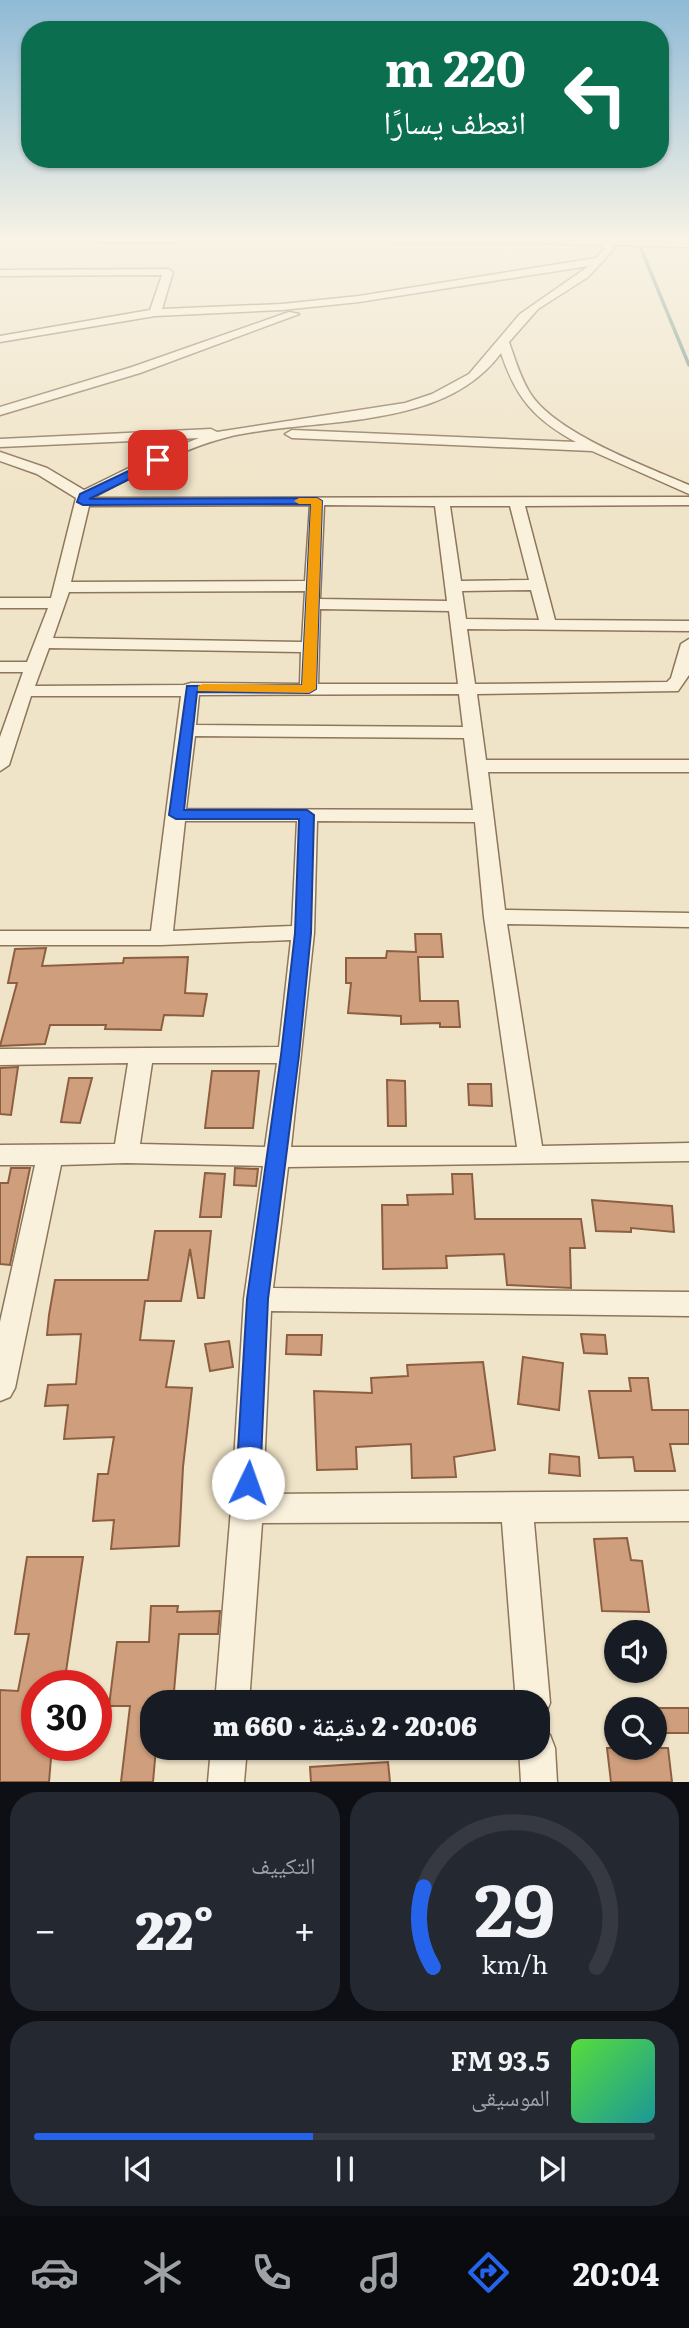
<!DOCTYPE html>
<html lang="ar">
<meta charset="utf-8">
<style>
:root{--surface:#171b24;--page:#242831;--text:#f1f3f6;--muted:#9ea1a6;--line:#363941;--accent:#2563eb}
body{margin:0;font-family:Literata,"Noto Naskh Arabic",serif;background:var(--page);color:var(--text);direction:rtl;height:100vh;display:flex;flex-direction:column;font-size:26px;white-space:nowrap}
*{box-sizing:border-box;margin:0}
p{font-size:23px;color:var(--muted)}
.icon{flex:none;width:38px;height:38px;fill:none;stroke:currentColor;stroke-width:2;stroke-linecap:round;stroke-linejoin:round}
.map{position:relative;height:1782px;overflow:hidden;direction:ltr}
.panel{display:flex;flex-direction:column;gap:10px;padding:10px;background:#0d0f14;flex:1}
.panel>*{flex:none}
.hud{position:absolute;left:21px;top:21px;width:648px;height:147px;border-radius:28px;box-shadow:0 2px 5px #0004;direction:rtl;background:#0b6e4f;color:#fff;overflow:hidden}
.tools{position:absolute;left:604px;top:1620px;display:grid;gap:14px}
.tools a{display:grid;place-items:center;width:63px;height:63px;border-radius:50%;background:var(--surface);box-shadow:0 2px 5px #0004;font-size:35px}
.speed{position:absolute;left:21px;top:1670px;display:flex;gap:14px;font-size:35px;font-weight:700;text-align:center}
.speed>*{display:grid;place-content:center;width:91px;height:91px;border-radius:50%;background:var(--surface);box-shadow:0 2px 5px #0004;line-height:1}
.speed .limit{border:10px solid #d22;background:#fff;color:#111}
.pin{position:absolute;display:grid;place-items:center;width:60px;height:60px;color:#fff;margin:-30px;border-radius:14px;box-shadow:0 4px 10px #0006}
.me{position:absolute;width:77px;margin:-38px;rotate:3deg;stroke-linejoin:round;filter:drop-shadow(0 0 5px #0008)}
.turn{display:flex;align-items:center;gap:24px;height:147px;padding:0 28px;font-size:32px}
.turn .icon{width:91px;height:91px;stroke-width:2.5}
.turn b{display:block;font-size:49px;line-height:60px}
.big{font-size:52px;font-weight:800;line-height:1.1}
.panel .widget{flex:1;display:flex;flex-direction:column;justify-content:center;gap:10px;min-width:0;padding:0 24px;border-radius:28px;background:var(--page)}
.panel .dial{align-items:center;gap:0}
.dial svg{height:182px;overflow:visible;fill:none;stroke:var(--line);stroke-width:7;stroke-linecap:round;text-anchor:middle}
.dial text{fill:var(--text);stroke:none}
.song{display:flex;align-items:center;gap:21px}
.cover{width:84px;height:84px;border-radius:10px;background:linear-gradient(135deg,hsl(110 70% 55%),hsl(180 70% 35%))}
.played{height:7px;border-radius:4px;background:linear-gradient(90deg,var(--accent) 45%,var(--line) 45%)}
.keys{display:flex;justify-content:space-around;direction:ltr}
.heat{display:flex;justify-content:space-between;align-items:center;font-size:38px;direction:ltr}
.panel .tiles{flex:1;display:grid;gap:10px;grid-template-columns:1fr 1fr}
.widget:last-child{grid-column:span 2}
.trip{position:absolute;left:140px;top:1690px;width:410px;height:70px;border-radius:28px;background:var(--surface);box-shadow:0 2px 5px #0004;font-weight:800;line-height:70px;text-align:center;direction:rtl}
.tab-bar{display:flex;height:112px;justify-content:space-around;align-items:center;background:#090b0e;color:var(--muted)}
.tab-bar .icon{width:49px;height:49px}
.tab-bar .selected{color:var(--accent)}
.tab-bar b{font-size:32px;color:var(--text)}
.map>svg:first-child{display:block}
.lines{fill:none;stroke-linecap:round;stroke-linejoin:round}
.stream{stroke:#6f938a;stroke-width:3.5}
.building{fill:#cf9f7d;stroke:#8d5f41;stroke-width:2}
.minor-casing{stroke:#8d765c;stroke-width:3}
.minor{fill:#faf1dc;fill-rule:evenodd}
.route{fill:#2563eb;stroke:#184099;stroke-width:2}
.slow{fill:#f59e0b}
</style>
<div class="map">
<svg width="689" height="1782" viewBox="0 0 689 1782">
<rect width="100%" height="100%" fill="#f0e4c8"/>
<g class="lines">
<polyline class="stream" points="637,239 689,365"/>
</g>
<g class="building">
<polygon points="415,934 441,934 443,957 418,957 420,1001 458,1001 460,1027 440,1027 440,1023 401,1024 401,1016 348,1013 351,983 346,983 346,958 386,958 387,951 416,952"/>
<polygon points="46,948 42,966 123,963 124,958 188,957 185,993 207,994 203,1016 164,1015 161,1030 105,1029 106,1025 50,1025 45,1044 0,1046 17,983 8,983 15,949"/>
<polygon points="18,1067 11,1115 0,1114 0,1068"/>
<polygon points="212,1071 259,1071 253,1128 205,1128"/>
<polygon points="69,1078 92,1078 80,1123 61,1122"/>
<polygon points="387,1080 405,1081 406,1126 388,1126"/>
<polygon points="468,1084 491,1084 492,1106 469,1105"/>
<polygon points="11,1168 30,1168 10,1265 0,1264 0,1183 8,1183"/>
<polygon points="235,1168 258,1169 256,1186 234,1185"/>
<polygon points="205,1173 225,1174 221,1217 200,1217"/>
<polygon points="452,1174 472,1174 475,1219 581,1219 585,1248 570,1248 571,1288 507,1285 504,1254 446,1256 447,1268 383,1269 382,1205 408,1205 407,1195 453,1194"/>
<polygon points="592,1200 672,1206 674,1232 631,1228 631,1232 596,1231"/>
<polygon points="155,1231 211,1231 204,1298 198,1298 190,1249 181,1301 145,1301 140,1340 174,1341 166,1387 192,1388 183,1467 179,1546 111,1549 114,1520 93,1521 98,1474 108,1474 114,1437 64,1439 68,1405 45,1406 48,1385 76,1384 81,1334 47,1335 49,1315 55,1280 148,1280"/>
<polygon points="581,1334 605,1335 607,1354 584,1353"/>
<polygon points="287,1335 322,1335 321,1355 286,1354"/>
<polygon points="229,1341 233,1367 210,1371 205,1344"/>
<polygon points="523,1357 563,1363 559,1410 518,1404"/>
<polygon points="483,1362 495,1450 454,1457 456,1477 412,1478 411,1444 356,1447 357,1469 317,1470 314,1391 372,1393 371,1378 408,1376 407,1365"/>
<polygon points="629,1378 648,1378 652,1410 689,1410 689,1444 670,1444 675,1471 635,1471 633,1457 599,1458 589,1391 631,1391"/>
<polygon points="550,1454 579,1457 580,1476 549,1473"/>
<polygon points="627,1538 631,1560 642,1561 649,1612 602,1611 594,1539"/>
<polygon points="27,1557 83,1557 64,1685 37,1685 37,1747 52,1746 49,1782 0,1782 0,1690 18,1691 29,1634 15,1634"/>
<polygon points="151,1606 178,1606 177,1612 220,1611 218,1634 179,1634 173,1703 152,1703 152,1748 156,1748 153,1782 121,1782 130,1706 109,1706 117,1642 149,1642"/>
<rect x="654" y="1708" width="35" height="25"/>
<polygon points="607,1748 668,1748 672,1782 611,1782"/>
<polygon points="388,1762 390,1782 311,1782 310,1767"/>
</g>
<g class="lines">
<g class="minor-casing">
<g id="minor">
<path d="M0,239L689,241V247L612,245L614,249L588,277L538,309L509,342C515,359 520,377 530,393C555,433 645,466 689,485V494L592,451L292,438L285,434L292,430L576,442C534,419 516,398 501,353C442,433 316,416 228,437C180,449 136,475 92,498L689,497V505L525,506L555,620L689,621V631L467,629L475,684L667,682L671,678L681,644L689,639V675L678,691L477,694L486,760H689V772H488L505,910L689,913V927L507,924L542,1146L689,1143V1161L288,1167L273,1288L689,1292V1316L271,1311L263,1494L689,1491V1521L534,1522L550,1703L545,1715L537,1719V1703H516L502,1522L262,1523L249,1703H215L231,1509L244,1299L263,1166L126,1163L61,1165L15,1388L10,1397L0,1401V1322L35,1165H0V1145L115,1144L128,1063L0,1065V1049L279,1047L291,940L161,945H0V931H151L181,696H31L9,765L0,771V737L23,672H0V662H27L48,608H0V598H51L76,498L37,474L0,461V452L47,468L84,490L151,457L199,438L0,447V439L211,429L217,432L405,403L432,394L469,374L520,314L589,266L359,302L282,310L155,316L0,342V336L150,310L162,275L0,276V270L168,269L173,272L162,309L282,304L359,296L596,258L604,249L602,245L539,243L0,242ZM310,505L305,581L71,582L89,506ZM324,505L435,506L447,601L320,599ZM450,506H510L529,580L461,581ZM531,590L539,620L466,619L462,591ZM305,591L302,642L53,638L69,592ZM320,609L449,611L458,684H318ZM49,648L301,652L300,684L191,683L184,685L35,686ZM459,694L463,727L196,725L199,695ZM195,736L464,738L473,810L186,809ZM185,821H297L292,926L173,931ZM317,821L475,822L484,917L517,1147H291L314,933ZM152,1063H277L265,1147L140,1144Z"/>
<polygon points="289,312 299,314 140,373 0,415 0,407 132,367"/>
<polygon points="537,1730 550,1735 555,1748 557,1782 521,1782 519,1748 537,1748"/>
<polygon points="211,1748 247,1748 244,1782 208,1782"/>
</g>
</g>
<use href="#minor" class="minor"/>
</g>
<linearGradient id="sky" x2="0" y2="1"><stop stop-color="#8fbad6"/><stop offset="0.49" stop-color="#f8f3e6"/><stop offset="1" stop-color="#f8f3e6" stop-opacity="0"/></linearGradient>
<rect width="689" height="488" fill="url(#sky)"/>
<polygon class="route" points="158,457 163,460 162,463 89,499 317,498 322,501 316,689 309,693 197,692 184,810 307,810 314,815 311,933 299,1055 268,1299 260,1483 256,1491 248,1494 240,1491 236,1483 247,1299 281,1055 295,933 299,819 176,819 169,815 187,686 302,685 311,504 83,505 77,502 80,494"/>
<polygon class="slow" points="317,498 322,501 316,689 309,693 198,691 198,686 203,684 302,685 311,504 299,504 294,501 299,498"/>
</svg>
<div class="tools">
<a><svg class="icon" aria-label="sound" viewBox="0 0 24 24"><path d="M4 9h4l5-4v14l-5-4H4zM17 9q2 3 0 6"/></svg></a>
<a><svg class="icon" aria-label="search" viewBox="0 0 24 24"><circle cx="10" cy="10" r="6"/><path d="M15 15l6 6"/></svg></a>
</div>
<div class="speed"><div class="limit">30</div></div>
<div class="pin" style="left:158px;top:460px;background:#d93025"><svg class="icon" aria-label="arrive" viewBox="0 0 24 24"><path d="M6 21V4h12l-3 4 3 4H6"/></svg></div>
<svg class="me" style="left:248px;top:1483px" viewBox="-20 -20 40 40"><circle r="19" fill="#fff"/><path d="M0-13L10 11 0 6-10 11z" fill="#2563eb"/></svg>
<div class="trip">20:06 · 2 دقيقة · 660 m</div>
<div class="hud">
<div class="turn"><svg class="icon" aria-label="left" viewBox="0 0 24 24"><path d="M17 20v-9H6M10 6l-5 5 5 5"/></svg><div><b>220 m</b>انعطف يسارًا</div></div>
</div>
</div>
<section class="panel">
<div class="tiles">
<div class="widget dial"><svg viewBox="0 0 100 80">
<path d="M14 69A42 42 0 1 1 86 69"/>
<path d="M14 69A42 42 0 0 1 10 34" stroke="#2563eb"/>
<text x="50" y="56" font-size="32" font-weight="700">29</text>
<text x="50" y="72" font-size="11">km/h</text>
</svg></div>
<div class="widget"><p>التكييف</p>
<div class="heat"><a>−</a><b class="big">22°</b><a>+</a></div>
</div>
<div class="widget">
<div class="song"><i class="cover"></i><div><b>93.5 FM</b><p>الموسيقى</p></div></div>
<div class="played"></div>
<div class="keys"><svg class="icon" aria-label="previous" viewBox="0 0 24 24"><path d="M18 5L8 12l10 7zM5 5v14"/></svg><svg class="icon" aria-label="pause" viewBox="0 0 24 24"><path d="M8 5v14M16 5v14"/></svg><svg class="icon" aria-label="next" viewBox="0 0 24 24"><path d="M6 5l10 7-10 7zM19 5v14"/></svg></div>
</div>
</div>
</section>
<nav class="tab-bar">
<b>20:04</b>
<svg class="icon selected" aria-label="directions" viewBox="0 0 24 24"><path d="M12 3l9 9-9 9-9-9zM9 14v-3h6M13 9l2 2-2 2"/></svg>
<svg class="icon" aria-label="music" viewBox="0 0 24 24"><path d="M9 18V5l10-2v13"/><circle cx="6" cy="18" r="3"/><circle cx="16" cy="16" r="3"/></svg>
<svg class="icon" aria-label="phone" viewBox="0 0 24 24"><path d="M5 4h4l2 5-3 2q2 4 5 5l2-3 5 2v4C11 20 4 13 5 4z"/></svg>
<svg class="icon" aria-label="climate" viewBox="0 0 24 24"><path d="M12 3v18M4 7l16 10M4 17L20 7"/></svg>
<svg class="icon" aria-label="car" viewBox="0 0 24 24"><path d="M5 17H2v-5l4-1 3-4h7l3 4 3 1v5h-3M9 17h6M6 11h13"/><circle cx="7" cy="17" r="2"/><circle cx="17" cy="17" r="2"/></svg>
</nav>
